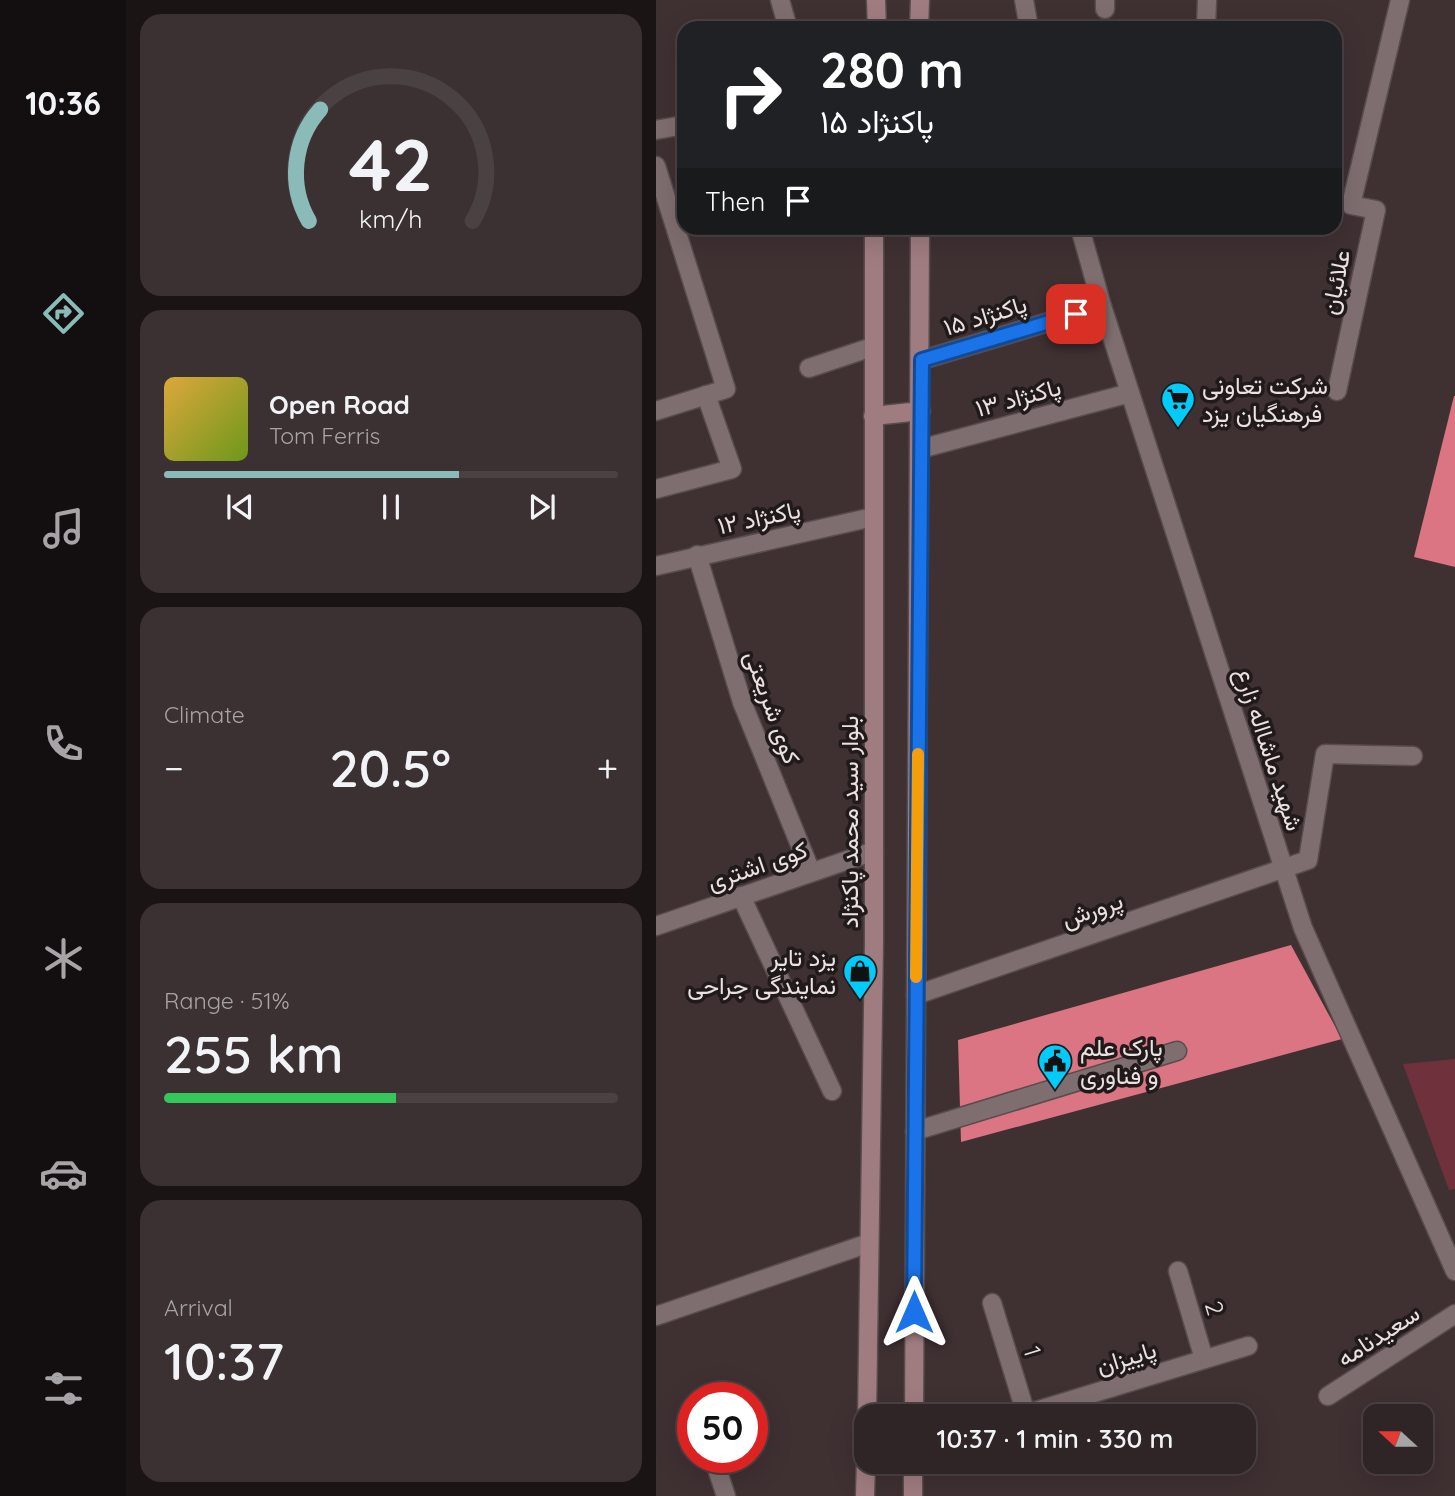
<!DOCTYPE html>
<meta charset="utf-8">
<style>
:root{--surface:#2f2426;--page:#3b3032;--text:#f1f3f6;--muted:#a7a4a7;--line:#4a4143;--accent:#8bbbb9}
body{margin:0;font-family:Quicksand,Vazirmatn,sans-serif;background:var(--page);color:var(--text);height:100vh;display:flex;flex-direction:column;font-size:26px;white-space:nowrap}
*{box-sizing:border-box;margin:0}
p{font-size:23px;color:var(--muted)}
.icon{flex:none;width:38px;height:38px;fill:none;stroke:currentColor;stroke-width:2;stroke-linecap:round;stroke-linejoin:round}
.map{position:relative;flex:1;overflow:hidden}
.side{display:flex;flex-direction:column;gap:14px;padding:14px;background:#1a1415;width:530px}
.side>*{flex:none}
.hud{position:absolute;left:21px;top:21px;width:665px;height:214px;border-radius:21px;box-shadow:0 7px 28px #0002,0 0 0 2px var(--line);background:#202124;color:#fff;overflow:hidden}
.needle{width:46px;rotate:291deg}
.buttons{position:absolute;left:707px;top:1404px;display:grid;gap:14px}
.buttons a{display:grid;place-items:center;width:70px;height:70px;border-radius:14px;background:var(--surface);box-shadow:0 7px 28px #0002,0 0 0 2px var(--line);font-size:35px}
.speed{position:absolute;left:21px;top:1382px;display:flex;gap:14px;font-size:35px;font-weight:700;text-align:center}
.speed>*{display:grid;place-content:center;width:91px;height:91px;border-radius:50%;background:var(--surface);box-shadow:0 7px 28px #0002,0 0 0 2px var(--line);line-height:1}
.speed .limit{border:10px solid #d22;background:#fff;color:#111}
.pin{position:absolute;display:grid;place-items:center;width:60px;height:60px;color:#fff;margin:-30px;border-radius:14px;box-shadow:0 4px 10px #0006}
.me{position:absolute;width:77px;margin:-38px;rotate:0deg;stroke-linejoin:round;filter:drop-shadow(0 0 5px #0008)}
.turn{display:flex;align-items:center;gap:24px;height:147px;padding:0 28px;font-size:32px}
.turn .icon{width:91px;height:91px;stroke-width:2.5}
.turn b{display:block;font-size:49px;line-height:60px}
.then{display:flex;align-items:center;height:66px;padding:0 28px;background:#0003;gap:14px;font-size:26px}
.big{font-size:52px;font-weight:600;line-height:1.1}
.side .card{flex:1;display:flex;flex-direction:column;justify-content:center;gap:10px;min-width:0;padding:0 24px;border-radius:21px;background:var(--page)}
.side .dial{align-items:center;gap:0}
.dial svg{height:182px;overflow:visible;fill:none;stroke:var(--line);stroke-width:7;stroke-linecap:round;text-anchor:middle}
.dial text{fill:var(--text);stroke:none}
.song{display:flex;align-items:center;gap:21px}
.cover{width:84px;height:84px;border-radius:10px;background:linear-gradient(135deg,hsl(40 70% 55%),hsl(80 70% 35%))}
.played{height:7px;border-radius:4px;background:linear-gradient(90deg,var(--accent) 65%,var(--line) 65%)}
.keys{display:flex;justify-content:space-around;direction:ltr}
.heat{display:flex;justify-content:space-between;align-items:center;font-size:38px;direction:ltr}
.charge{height:10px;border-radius:5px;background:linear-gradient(90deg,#34c759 51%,var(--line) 0)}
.trip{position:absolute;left:198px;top:1404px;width:402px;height:70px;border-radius:21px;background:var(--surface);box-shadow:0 7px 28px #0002,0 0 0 2px var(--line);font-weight:600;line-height:70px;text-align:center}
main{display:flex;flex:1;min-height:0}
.dock{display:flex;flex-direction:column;width:126px;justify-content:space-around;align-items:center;background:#130e0f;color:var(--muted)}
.dock .icon{width:49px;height:49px}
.dock .active{color:var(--accent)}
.dock b{font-size:32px;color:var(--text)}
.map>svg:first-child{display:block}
.green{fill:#6f313b}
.building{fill:#db7483}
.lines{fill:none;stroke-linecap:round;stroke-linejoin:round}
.minor-casing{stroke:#584c4d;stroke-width:21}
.secondary-casing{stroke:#584c4d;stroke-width:21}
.minor{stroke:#7f6e6f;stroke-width:18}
.secondary{stroke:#9f7c80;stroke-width:18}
.route-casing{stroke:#114b97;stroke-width:18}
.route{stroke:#1a73e8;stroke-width:12}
.slow{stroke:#f59e0b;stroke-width:12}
.labels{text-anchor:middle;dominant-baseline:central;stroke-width:7;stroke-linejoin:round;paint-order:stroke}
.street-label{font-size:24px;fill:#ebe1e1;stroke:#211a1b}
.poi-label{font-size:24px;fill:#ebe1e1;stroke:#211a1b;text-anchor:start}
</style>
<main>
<nav class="dock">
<b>10:36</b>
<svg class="icon active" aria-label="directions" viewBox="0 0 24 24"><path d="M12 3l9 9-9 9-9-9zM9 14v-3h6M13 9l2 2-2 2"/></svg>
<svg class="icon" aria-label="music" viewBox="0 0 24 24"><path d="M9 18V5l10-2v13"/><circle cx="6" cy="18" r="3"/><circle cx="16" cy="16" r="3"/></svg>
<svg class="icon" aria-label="phone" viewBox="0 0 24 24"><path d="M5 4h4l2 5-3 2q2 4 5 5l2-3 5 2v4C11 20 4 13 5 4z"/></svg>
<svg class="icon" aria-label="climate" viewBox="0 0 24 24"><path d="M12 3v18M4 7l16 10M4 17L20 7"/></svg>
<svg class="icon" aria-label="car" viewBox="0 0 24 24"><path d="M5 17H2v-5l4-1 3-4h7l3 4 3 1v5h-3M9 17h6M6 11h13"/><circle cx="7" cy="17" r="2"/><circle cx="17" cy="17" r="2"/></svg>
<svg class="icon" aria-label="filters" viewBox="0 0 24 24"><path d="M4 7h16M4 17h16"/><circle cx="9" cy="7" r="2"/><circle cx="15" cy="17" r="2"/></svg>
</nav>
<section class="side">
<div class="card dial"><svg viewBox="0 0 100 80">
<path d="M14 69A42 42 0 1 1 86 69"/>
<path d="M14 69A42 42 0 0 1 19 20" stroke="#8bbbb9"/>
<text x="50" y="56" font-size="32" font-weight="700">42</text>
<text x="50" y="72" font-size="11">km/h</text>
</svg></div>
<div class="card">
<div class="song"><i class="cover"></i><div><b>Open Road</b><p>Tom Ferris</p></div></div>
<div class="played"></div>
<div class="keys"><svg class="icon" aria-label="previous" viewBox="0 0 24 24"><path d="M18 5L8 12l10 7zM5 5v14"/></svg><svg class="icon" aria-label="pause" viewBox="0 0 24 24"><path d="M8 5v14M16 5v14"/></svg><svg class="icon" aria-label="next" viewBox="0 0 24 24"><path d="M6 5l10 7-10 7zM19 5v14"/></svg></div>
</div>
<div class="card"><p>Climate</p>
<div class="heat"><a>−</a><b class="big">20.5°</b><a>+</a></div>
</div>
<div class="card"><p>Range · 51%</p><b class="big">255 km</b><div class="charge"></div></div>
<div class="card"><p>Arrival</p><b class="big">10:37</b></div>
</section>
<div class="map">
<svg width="799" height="1496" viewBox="0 0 799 1496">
<rect width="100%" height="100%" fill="#3f3032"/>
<polygon class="green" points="799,1059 799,1189 793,1190 747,1064"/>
<g class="building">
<polygon points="798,396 799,396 799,567 758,557"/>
<polygon points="635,945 686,1039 305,1142 302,1040"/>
</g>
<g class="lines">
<g class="minor-casing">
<g id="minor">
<polyline points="124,0 132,28"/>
<polyline points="368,0 373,28"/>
<polyline points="449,9 449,0"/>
<polyline points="550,28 551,0"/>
<polyline points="0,130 28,125"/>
<polyline points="0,166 70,389 0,411"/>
<polyline points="424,228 446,306 647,928 799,1271"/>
<polyline points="266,360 446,306"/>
<polyline points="153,368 216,347"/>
<polyline points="681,391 720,210 695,205 744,0"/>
<polyline points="264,449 474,393"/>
<polyline points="0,489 76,469 50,395"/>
<polyline points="41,555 86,702 155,872"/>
<polyline points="0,566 217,517"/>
<polyline points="85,896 176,1091"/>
<polyline points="0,926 218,851"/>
<polyline points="260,995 652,860 669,754 757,756"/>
<polyline points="259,1131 521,1051"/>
<polyline points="522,1271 548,1359"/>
<polyline points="336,1303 370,1414"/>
<polyline points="0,1316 213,1243"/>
<polyline points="672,1396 799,1314"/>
<polyline points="363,1416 592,1346"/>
<polyline points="62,1472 70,1496"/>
</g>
</g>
<g class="secondary-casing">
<g id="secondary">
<polyline points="220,0 221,28"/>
<polyline points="263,28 264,0"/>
<polyline points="217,416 265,411"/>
<polyline points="211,1416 218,942 218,228"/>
<polyline points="258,1416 264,228"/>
<polyline points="209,1496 210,1459"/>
<polyline points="257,1496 257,1461"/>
</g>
</g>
<use href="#minor" class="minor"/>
<use href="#secondary" class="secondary"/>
</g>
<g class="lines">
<g class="route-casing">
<polyline id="route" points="258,1312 266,360 420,314"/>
</g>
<use href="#route" class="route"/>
<polyline class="slow" points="260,977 262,754"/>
</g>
<defs>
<g id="supermarket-pin" transform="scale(1.75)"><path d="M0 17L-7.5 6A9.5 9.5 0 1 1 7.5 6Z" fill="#03cbf9" stroke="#211a1b"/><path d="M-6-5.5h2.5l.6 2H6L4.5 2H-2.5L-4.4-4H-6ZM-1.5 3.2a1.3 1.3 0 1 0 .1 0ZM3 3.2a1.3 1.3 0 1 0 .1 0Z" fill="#111"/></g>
<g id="shop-pin" transform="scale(1.75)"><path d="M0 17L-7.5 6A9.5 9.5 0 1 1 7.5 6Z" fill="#03cbf9" stroke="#211a1b"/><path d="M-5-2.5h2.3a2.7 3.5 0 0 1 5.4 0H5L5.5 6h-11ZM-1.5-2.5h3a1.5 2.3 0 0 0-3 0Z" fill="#111"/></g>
<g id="civic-pin" transform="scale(1.75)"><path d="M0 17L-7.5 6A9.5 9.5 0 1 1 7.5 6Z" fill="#03cbf9" stroke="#211a1b"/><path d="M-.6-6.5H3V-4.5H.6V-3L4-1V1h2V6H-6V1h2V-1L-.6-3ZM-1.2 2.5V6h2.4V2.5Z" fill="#111"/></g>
</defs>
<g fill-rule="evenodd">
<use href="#supermarket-pin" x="522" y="399"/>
<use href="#shop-pin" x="204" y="971"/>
<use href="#civic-pin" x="399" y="1061"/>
</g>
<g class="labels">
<g class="street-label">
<text transform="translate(679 282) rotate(-78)">علائیان</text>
<text transform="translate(329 315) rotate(-17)">پاکنژاد ۱۵</text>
<text transform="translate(362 397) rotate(-15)">پاکنژاد ۱۳</text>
<text transform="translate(103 517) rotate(-12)">پاکنژاد ۱۲</text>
<text transform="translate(117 707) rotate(70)">کوی شریعتی</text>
<text transform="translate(614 749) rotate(72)">شهید ماشااله زارع</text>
<text transform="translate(193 822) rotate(-90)">بلوار سید محمد پاکنژاد</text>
<text transform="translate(101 865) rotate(-19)">کوی اشتری</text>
<text transform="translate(436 909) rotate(-19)">پرورش</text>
<text transform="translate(559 1308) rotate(73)">2</text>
<text transform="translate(722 1335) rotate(-33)">سعیدنامه</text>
<text transform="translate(377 1351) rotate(73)">1</text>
<text transform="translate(470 1357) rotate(-17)">پاییزان</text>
</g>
<g class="poi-label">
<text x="546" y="385">شرکت تعاونی<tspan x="546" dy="28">فرهنگیان یزد</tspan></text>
<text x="180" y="957" text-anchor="end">یزد تایر<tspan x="180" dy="28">نمایندگی جراحی</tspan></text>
<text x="424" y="1047">پارک علم<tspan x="424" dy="28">و فناوری</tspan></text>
</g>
</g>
</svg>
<div class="buttons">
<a><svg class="needle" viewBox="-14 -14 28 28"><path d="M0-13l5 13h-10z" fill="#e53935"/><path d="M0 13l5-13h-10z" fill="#a7a4a7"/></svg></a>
</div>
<div class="speed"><div class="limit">50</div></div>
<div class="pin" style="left:420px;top:314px;background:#d93025"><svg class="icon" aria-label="arrive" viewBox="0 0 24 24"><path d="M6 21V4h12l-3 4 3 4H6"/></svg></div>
<svg class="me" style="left:258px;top:1312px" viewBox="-20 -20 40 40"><path d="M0-17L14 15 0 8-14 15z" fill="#1a73e8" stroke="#fff" stroke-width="4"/></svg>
<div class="trip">10:37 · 1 min · 330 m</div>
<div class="hud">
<div class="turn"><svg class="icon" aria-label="right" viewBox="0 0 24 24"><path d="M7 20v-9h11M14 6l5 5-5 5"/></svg><div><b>280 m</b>پاکنژاد ۱۵</div></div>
<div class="then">Then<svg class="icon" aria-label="arrive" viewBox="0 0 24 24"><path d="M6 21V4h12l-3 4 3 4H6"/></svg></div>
</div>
</div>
</main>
